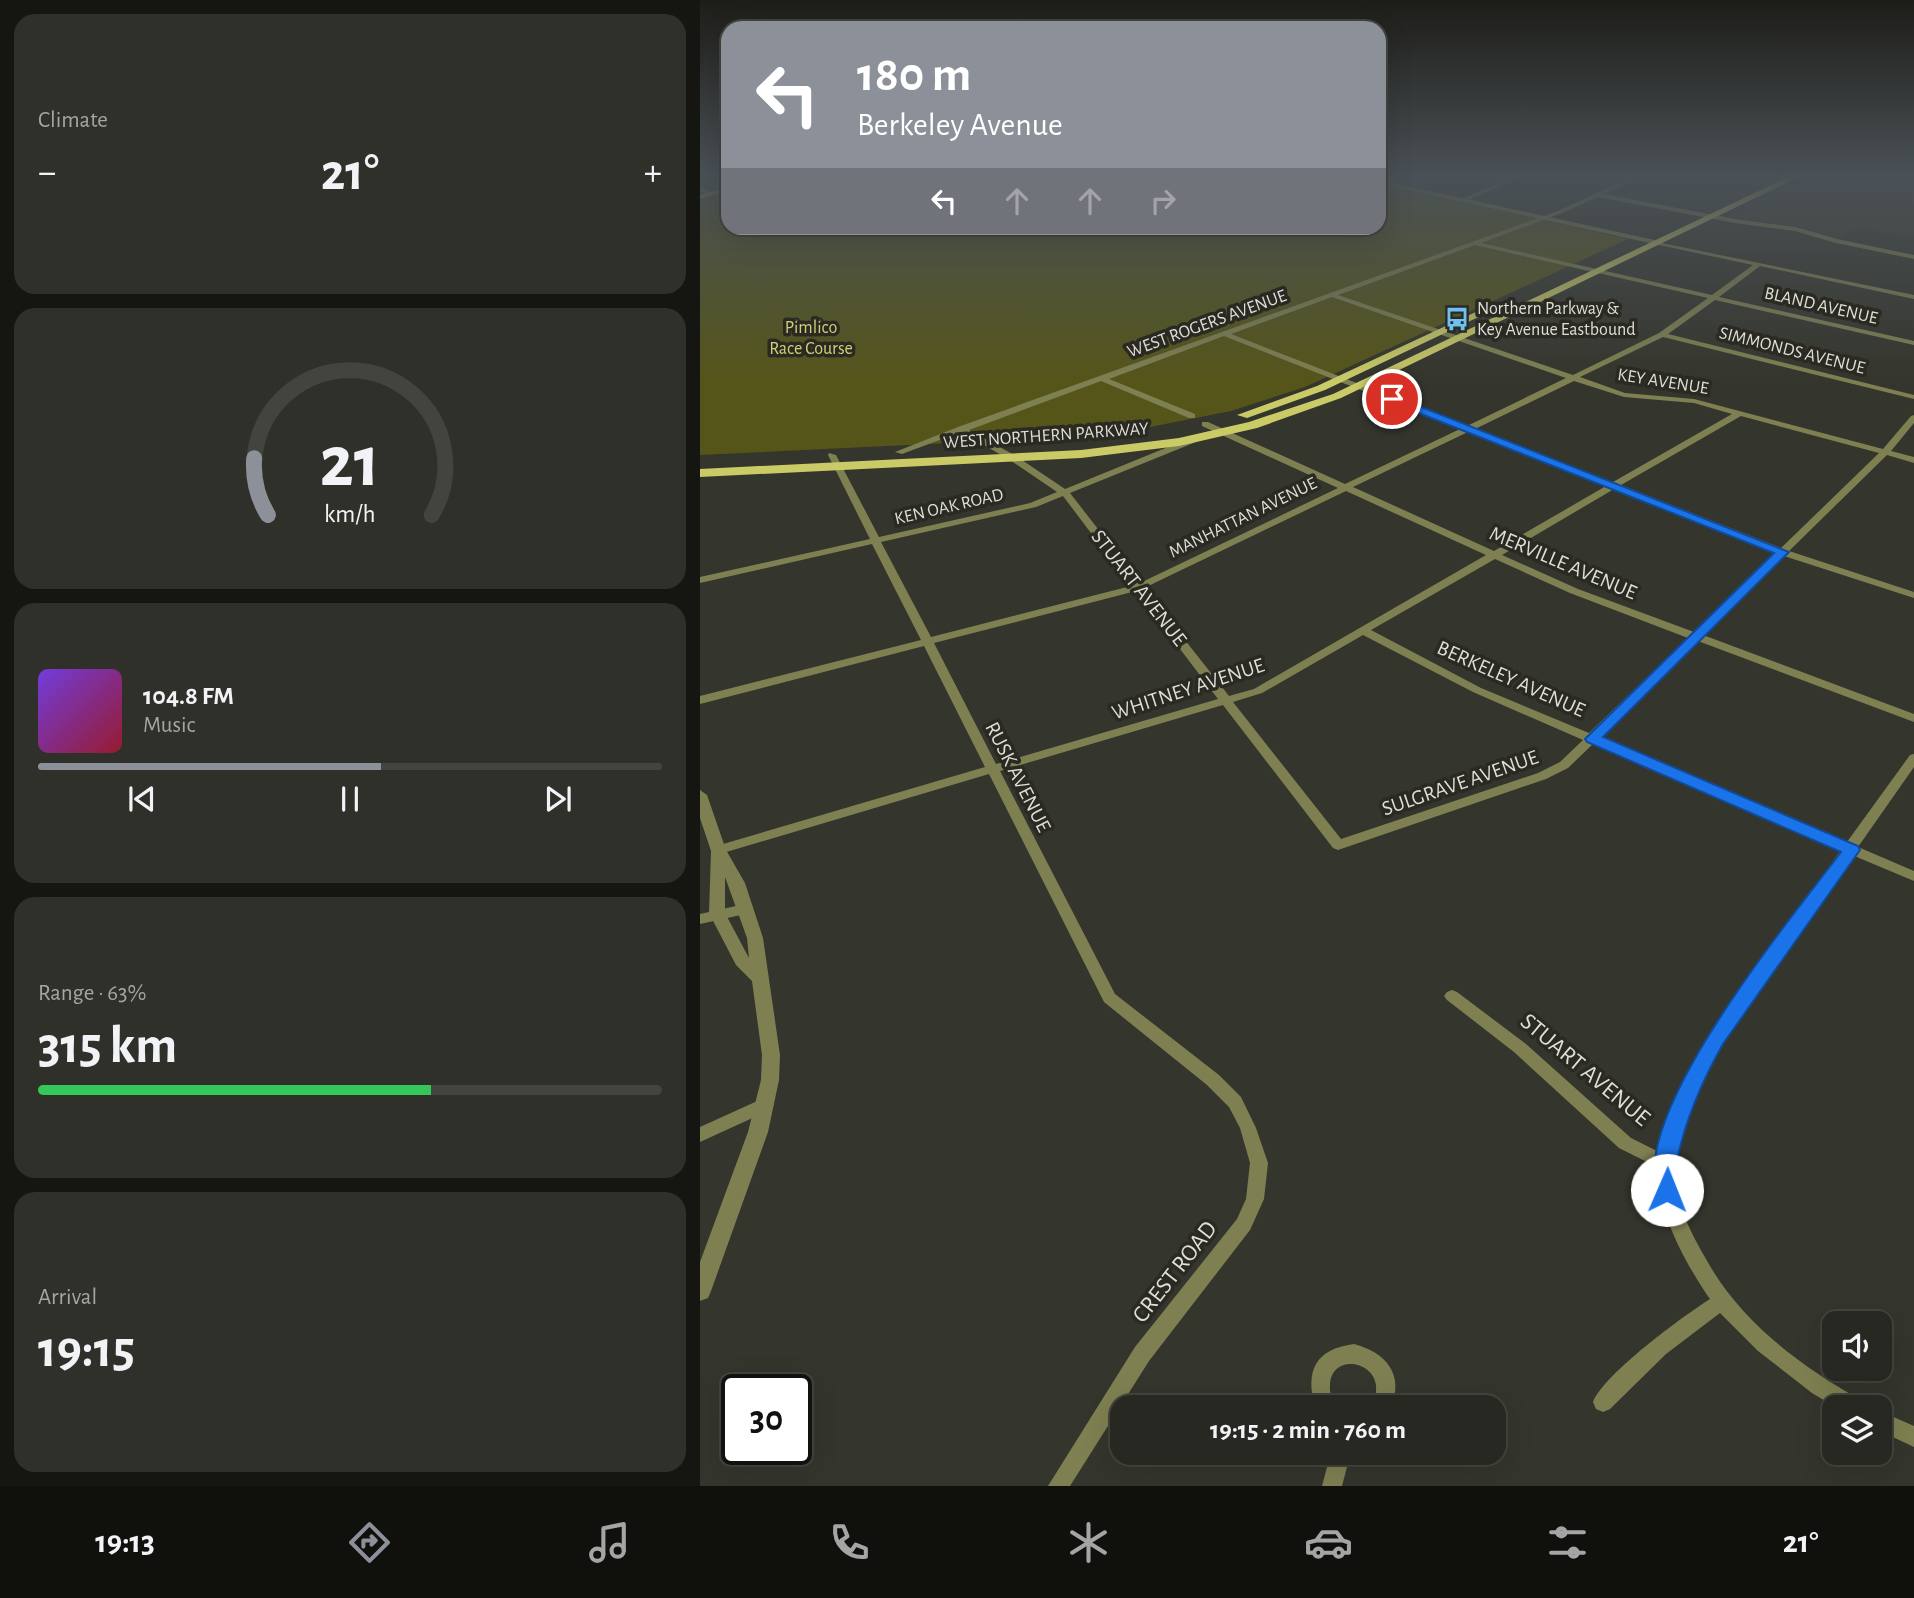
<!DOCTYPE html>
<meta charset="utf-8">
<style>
:root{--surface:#272821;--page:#2f302a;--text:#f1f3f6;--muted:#a4a6a5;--line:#43443f;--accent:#8c9099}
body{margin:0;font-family:"Alegreya Sans",sans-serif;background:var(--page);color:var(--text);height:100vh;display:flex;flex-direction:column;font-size:26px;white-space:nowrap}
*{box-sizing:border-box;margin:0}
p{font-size:23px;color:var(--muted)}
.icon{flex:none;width:38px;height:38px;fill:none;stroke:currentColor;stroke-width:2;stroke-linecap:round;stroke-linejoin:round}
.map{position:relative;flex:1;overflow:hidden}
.sheet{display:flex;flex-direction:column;gap:14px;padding:14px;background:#151612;width:700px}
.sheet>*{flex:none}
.top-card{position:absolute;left:21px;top:21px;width:665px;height:214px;border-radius:21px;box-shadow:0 7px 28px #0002,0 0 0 2px var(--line);background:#8c9099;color:#fff;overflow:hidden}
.controls{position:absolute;left:1122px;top:1311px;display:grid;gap:14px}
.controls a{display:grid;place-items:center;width:70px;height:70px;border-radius:14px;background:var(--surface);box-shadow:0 7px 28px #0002,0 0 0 2px var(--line);font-size:35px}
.speed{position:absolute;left:21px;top:1374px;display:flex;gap:14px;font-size:35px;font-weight:700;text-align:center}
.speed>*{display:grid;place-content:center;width:91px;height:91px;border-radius:50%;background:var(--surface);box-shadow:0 7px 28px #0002,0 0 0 2px var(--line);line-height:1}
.speed .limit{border:4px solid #111;border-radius:10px;background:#fff;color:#111}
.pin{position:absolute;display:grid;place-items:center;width:60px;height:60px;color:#fff;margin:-30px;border:4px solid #fff;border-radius:50%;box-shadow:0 2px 7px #0007}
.me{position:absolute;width:77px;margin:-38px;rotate:1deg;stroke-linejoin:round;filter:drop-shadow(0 0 5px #0008)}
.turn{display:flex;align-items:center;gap:24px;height:147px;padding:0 21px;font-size:32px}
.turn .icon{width:91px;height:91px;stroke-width:2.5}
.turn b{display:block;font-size:49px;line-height:60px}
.lanes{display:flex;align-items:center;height:66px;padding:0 21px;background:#0003;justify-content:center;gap:35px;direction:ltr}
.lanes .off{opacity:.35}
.big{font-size:52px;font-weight:700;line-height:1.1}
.sheet .tile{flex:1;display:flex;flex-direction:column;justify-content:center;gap:10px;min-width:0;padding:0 24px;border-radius:21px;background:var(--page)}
.sheet .dial{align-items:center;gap:0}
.dial svg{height:182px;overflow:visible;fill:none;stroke:var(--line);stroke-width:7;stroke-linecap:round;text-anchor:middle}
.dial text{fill:var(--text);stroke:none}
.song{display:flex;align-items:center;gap:21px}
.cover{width:84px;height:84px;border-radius:10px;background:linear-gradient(135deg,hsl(260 70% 55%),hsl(350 70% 35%))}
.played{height:7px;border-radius:4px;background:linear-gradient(90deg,var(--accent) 55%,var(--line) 55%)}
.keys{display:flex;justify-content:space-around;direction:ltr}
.heat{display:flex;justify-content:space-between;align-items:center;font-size:38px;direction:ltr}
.charge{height:10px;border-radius:5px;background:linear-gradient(90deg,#34c759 63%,var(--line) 0)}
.trip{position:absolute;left:410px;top:1395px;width:396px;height:70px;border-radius:21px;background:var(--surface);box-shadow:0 7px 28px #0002,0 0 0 2px var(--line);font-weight:700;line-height:70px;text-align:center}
.tab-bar{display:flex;height:112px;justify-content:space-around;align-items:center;background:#10100d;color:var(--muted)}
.tab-bar .icon{width:49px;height:49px}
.tab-bar .active{color:var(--accent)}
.tab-bar b{font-size:32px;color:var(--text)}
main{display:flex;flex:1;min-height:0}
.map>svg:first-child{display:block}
.built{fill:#3e3e2f}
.green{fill:#555519}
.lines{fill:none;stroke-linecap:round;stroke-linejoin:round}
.minor{fill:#7f8051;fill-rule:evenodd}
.tertiary{fill:#7f8051;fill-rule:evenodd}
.secondary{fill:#a9aa5e;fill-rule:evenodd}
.primary{fill:#cacb67;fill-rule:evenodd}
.wall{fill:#5a5b53}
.shaded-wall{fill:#4a4a43}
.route{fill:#1a73e8;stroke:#114b97;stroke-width:2}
.labels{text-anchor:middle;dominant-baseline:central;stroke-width:7;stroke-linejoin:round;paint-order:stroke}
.far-street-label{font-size:18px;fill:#dfdfd9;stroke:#2a2a22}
.far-poi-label{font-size:18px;fill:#dfdfd9;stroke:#2a2a22;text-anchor:start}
.far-park-label{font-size:18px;fill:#cfd074;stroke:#2a2a22}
.street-label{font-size:21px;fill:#dfdfd9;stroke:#2a2a22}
.near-street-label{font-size:24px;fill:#dfdfd9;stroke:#2a2a22}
</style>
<main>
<section class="sheet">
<div class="tile"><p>Climate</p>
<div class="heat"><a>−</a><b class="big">21°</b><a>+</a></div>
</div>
<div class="tile dial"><svg viewBox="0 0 100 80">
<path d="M14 69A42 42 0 1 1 86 69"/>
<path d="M14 69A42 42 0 0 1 8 44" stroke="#8c9099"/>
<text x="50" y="56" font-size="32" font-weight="700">21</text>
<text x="50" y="72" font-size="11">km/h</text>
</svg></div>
<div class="tile">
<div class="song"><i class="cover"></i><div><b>104.8 FM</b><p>Music</p></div></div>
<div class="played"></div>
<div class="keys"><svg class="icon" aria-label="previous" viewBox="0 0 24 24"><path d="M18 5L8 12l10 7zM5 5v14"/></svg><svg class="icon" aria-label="pause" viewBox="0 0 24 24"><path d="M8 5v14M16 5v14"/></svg><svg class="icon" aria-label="next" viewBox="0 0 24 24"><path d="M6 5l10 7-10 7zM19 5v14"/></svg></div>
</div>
<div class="tile"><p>Range · 63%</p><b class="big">315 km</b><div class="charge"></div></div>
<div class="tile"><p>Arrival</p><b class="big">19:15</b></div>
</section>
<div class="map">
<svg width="1214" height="1486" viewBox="0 0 1214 1486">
<rect width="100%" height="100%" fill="#34352c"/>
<polygon class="built" points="1112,175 1214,175 1214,238 1159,228 1136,239 1098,226 1026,217"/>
<polygon class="green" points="679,184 928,239 605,387 531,411 440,429 353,438 0,455 0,200 28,192 28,228 679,228"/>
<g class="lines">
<g class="minor">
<polygon points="699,175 708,175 687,184 682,183"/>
<polygon points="816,175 825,175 764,202 759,201"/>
<path d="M936,175H944L904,194L1035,219L1096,227L1137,239L1214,255V259L1136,243L1095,231L1035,223L898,197L862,213L781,243L1012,295L1053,265L959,245L957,244V242L1214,295V299L1060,266L1019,297L1214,341V345L1015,300L968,334L1214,395V399L963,337L880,377L925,393L994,399L1183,449L1211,416L1214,415V423L1191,451L1214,457V463L1187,455L1089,551L1214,592V598L1084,556L1003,635L1214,714V722L998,641L899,737L1147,842L1210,755L1214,754V767L1158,847L1214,871V881L1152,855C1126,893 1099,930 1073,968C1034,1023 975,1100 974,1170C974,1201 991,1233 1006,1259C1040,1321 1100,1366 1161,1400L1164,1407H1135L1112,1393L1058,1351L1020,1313L966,1354L910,1409L903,1412L896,1409L893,1402C905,1373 982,1317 1010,1299C986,1265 956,1209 957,1167L919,1148L814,1052L747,1000L744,996L747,992L752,990L757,992L826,1044L931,1138L959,1152C972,1082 1016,1024 1057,968C1085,929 1113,890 1141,850L893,744L868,768L846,779L638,850L633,848L523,705L300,771L415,994L519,1075L541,1097L556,1128L568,1163L564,1199L550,1230L449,1361L370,1486H348L435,1347L537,1219L546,1199L550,1163L540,1128L529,1107L507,1085L404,1002L289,774L23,853H13L11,850L13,847L285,767L224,646L0,704V696L221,640L172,544L0,583V577L170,539L128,455L129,453L136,455L179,537L330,503L357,492L310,460L261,432L202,454L195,452L258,427L858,211ZM775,245L1008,298L959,333L873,375L638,295ZM632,297L866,378L767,426L531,334ZM524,336L760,429L645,484L508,422H502V426L638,488L440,583L370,493L496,442V438H490L365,489L316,456L269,430L401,381L489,418H495V414L409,379ZM874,381L924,397L994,403L1032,414L913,482L775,429ZM1041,416L1179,453L1081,548L921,485ZM768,432L906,486L794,551L653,487ZM914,489L1076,553L994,632L878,589L802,555ZM646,491L786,555L554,689L529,696L444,588ZM363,496L431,586L231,637L181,542L336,507ZM795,559L870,593L988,638L889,733L781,688L671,630ZM436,591L518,699L296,764L234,643ZM663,635L773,692L883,740L860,762L838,773L641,839L533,702L562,693Z"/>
<polygon points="0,187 13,193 14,194 11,196 0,191"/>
<polygon points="45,904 50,905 52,909 50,913 0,924 0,914"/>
<polygon points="66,1097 72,1099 74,1104 72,1109 0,1142 0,1127"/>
<path d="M654,1344C685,1352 705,1374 691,1407H670C672,1402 676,1397 676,1392C680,1360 630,1352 630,1386C629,1393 633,1400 635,1407H615C605,1371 615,1349 654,1344Z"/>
<polygon points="1180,1411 1214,1426 1214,1447 1180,1431"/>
<polygon points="631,1452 651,1452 642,1486 622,1486"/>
</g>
<g class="tertiary">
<polygon points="679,180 959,241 963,243 959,245 679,184"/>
<path d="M0,790L7,795L26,850L45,883L63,938L80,1055L79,1080L68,1132L11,1291L8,1298L0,1301V1262L48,1132L61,1080L62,1055L52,981L36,965L9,913L11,851L0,818ZM25,877L47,938L49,958L25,913Z"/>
</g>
<polygon class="secondary" points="28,187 28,191 0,199 0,195"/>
<g class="primary">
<polygon points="1092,175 1103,175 641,398 557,428 479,446 381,458 0,477 0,469 381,450 479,438 549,422 633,394"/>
<polygon points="780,310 789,312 625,390 547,418 537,415 617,386"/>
</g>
</g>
<polygon class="wall" points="1147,175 1181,175 1170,181 1147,177"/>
<polygon class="shaded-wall" points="1172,175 1181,175 1170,181"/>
<linearGradient id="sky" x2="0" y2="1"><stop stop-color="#1d1d18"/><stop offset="0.46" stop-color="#4a5156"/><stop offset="1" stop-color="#4a5156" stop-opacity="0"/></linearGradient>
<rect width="1214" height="383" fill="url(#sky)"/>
<path class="route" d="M688,397H696L1089,552L903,737L1158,846L1160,850L1023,1044C1002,1081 986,1118 977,1160C975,1173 981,1185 975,1197L967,1200L959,1197C923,1120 1094,915 1141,852L887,742L885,739L1074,553L688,401Z"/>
<defs>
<g id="bus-bare" transform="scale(1.89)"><path d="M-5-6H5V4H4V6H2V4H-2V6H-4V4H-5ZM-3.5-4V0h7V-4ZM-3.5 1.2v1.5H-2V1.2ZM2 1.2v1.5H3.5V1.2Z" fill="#6ec2f3" stroke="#2a2a22" stroke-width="2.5" paint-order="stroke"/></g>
</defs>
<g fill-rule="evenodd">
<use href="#bus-bare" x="757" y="319"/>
</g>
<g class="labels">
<g class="far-street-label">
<text transform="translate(1121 306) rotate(13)">BLAND AVENUE</text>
<text transform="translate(507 324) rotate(-20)">WEST ROGERS AVENUE</text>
<text transform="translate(1092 351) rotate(14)">SIMMONDS AVENUE</text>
<text transform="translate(963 382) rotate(9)">KEY AVENUE</text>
<text transform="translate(346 436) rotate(-4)">WEST NORTHERN PARKWAY</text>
<text transform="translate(249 507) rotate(-13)">KEN OAK ROAD</text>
<text transform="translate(543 518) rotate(-26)">MANHATTAN AVENUE</text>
</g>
<g class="far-poi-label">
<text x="777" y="309">Northern Parkway &amp;<tspan x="777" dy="21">Key Avenue Eastbound</tspan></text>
</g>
<g class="far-park-label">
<text x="111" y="328">Pimlico<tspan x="111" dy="21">Race Course</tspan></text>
</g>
<g class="street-label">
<text transform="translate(863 563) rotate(23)">MERVILLE AVENUE</text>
<text transform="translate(439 588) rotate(52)">STUART AVENUE</text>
<text transform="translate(811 679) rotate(24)">BERKELEY AVENUE</text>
<text transform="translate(488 689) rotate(-18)">WHITNEY AVENUE</text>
<text transform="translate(318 777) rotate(63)">RUSK AVENUE</text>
<text transform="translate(760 783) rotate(-19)">SULGRAVE AVENUE</text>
</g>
<g class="near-street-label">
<text transform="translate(885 1070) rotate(40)">STUART AVENUE</text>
<text transform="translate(475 1272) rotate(-52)">CREST ROAD</text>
</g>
</g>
</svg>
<div class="controls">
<a><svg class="icon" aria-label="sound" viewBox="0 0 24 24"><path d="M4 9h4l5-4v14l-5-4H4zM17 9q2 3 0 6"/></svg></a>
<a><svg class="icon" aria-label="layers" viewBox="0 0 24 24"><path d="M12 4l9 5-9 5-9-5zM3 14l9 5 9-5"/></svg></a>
</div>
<div class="speed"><div class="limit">30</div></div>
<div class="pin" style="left:692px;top:399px;background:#d93025"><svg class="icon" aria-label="arrive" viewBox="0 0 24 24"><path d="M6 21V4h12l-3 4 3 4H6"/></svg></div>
<svg class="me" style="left:967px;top:1190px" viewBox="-20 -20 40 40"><circle r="19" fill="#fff"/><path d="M0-13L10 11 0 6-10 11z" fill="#1a73e8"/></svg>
<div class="trip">19:15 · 2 min · 760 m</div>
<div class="top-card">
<div class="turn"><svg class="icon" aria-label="left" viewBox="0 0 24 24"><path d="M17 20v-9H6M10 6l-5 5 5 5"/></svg><div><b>180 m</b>Berkeley Avenue</div></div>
<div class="lanes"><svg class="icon" aria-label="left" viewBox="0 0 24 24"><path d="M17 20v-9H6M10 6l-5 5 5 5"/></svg><svg class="icon off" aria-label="ahead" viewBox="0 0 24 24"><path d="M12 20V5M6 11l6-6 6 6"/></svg><svg class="icon off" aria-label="ahead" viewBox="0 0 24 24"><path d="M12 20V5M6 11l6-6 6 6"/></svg><svg class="icon off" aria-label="right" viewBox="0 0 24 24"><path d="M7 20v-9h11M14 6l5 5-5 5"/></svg></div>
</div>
</div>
</main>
<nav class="tab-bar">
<b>19:13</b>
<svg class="icon active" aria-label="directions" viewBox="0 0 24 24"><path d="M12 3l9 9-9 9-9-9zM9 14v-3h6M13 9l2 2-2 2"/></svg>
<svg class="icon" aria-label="music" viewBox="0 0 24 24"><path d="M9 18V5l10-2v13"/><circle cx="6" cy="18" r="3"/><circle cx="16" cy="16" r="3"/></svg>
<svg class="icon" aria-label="phone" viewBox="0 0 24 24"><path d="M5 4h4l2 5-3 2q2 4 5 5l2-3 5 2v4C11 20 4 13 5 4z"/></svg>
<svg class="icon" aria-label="climate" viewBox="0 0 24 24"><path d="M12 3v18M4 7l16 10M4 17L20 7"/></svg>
<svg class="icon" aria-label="car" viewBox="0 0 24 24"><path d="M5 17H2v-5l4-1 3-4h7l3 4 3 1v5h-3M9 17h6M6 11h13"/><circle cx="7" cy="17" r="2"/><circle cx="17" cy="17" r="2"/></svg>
<svg class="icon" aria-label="filters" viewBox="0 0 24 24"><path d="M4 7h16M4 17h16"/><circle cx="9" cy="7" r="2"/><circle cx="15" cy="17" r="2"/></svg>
<b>21°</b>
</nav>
